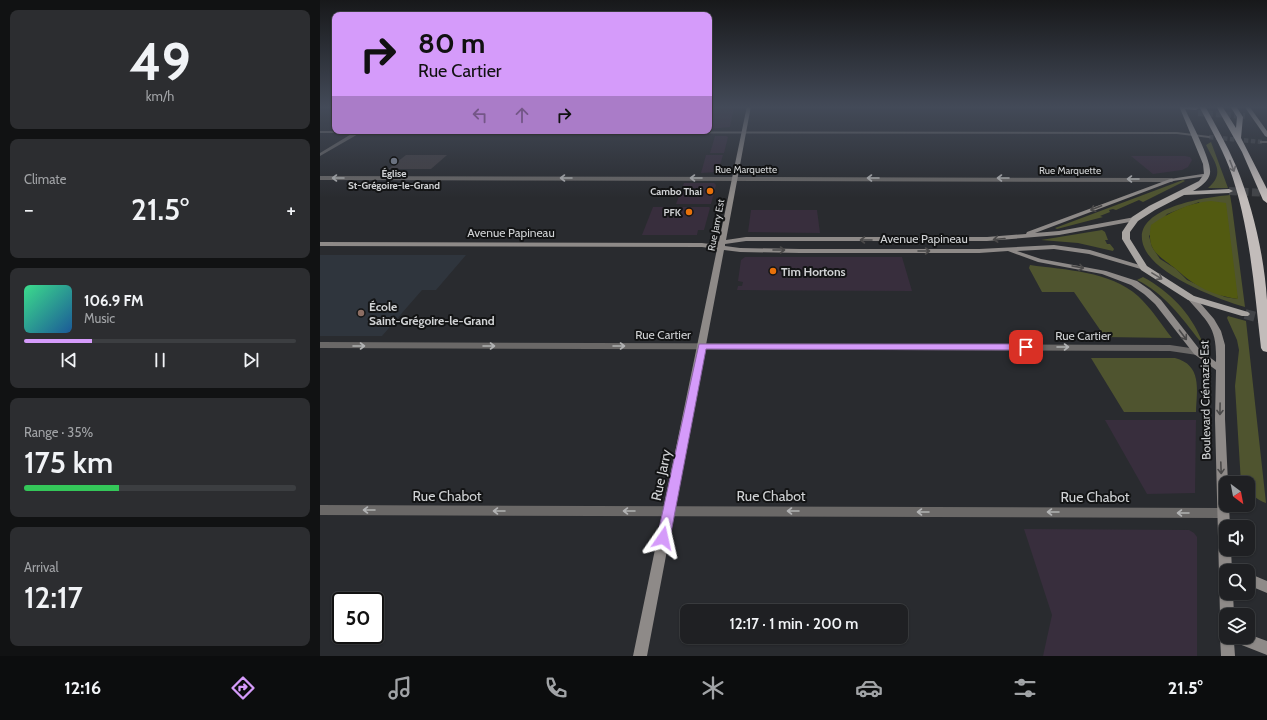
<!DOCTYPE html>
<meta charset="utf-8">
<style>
:root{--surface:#1f2023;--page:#2c2d30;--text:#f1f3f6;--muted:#a1a3a6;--line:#3c3e41;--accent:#d59bfa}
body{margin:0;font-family:Cabin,sans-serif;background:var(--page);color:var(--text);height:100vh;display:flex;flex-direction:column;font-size:15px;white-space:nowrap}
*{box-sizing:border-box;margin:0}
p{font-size:13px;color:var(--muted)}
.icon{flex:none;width:22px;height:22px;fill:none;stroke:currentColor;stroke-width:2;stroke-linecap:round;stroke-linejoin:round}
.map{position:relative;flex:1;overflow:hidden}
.side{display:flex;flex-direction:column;gap:10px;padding:10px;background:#111213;width:320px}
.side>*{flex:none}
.banner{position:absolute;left:12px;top:12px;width:380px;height:122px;border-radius:8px;box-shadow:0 1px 3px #0004,0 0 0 1px var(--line);background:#d59bfa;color:#111;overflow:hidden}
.needle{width:26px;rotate:148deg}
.tools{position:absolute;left:899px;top:476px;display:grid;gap:8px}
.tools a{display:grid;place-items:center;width:36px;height:36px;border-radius:8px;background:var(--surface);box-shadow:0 1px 3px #0004,0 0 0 1px var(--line);font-size:20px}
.speed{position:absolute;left:12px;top:592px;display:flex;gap:8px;font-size:20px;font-weight:700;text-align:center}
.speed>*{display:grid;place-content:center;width:52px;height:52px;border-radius:50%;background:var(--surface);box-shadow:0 1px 3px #0004,0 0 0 1px var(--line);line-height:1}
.speed .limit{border:2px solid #111;border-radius:6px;background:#fff;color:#111}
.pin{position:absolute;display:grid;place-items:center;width:34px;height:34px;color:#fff;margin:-17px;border-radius:8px;box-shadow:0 2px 6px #0006}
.me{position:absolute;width:44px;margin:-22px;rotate:11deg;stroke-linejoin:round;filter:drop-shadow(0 0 3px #0008)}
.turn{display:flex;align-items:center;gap:14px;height:84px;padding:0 20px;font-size:18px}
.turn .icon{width:52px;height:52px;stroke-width:2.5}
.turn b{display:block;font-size:28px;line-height:34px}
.lanes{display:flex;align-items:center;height:38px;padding:0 20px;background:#0003;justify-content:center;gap:20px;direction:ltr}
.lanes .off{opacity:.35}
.big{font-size:30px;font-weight:600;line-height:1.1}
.side .card{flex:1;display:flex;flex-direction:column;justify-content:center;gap:6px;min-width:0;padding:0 14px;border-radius:8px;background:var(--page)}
.side .dial{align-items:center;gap:0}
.dial b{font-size:52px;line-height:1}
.song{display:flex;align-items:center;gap:12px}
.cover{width:48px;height:48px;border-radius:6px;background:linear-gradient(135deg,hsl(150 70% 55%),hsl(210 70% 35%))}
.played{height:4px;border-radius:2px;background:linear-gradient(90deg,var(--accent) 25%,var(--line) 25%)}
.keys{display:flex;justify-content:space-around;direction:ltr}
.heat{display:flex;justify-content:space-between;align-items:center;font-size:22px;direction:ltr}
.charge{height:6px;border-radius:3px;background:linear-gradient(90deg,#34c759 35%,var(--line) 0)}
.trip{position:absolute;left:360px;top:604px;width:228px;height:40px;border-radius:8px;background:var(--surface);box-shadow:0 1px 3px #0004,0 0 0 1px var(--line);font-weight:600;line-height:40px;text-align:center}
.tabs{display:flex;height:64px;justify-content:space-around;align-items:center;background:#0c0d0e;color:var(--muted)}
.tabs .icon{width:28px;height:28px}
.tabs .on{color:var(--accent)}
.tabs b{font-size:18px;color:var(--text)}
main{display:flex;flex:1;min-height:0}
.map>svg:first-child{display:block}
.commercial{fill:#382e3d}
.built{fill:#2f353d}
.green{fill:#4f542f;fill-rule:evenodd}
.forest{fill:#525a11}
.building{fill:#413e42}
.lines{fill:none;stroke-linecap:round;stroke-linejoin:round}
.street-tunnel{stroke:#424448;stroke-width:4.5;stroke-dasharray:4.5 2.5;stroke-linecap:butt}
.primary-tunnel-far2{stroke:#424448;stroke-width:6;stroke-dasharray:6 3;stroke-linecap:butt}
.primary-tunnel-far1{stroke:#424448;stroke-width:8;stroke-dasharray:8 3.5;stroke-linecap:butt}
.primary-tunnel{stroke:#424448;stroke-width:10;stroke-dasharray:10 4.5;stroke-linecap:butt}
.street{fill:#6a6867;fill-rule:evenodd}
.secondary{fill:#8e8a88;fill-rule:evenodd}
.primary{fill:#a9a5a2;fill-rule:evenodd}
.highway{fill:#c2bcba;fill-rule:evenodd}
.oneway{stroke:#737070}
.oneway2{stroke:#b1b2b3}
.oneway3{stroke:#4a4949}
.oneway4{stroke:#5e5c5c}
.route{fill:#d59bfa;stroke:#8a65a2}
.worship-dot{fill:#6b7280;stroke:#131415;stroke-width:1.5}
.food-dot{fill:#e8710a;stroke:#131415;stroke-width:1.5}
.education-dot{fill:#8d6e63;stroke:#131415;stroke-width:1.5}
.labels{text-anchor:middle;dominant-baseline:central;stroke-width:4;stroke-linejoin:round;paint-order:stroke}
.far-street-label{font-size:10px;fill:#d0d2d4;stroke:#131415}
.far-poi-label{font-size:10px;font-weight:bold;fill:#d0d2d4;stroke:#131415;text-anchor:end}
.street-label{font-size:12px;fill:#d0d2d4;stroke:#131415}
.poi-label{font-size:12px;font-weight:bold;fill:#d0d2d4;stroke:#131415;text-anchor:start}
.near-street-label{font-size:14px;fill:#d0d2d4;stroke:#131415}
</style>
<main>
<section class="side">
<div class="card dial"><b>49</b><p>km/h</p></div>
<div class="card"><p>Climate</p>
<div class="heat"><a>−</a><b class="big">21.5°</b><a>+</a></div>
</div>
<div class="card">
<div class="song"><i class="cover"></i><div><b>106.9 FM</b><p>Music</p></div></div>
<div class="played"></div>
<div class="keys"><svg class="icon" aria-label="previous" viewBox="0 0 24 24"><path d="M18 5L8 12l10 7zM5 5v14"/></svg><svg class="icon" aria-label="pause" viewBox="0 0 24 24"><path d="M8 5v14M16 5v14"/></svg><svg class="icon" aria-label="next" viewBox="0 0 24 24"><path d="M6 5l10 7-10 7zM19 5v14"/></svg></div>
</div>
<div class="card"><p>Range · 35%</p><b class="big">175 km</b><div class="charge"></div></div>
<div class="card"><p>Arrival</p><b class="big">12:17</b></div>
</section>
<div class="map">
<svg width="947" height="656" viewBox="0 0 947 656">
<rect width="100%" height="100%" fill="#292b2f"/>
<g class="commercial">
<polygon points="389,106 414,106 410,127 389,129"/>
<polygon points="395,136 406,136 408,137 404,153 390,153"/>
<polygon points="386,155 403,155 398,172 381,173"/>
<polygon points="811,156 865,156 870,157 872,160 868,167 862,170 833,174"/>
<polygon points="364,183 394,183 396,185 391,204 356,204"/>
<polygon points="333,207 389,207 390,208 384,230 378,230 377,235 322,235"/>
<polygon points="431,210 497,210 500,233 428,232"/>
<polygon points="425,257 582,257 592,291 417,290 418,286 422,286 423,282 418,281 421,260"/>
<polygon points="785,420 876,420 875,493 827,494"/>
<polygon points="704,529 869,530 874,533 877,537 877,656 723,656 732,615"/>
</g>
<polygon class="built" points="0,255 146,255 116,290 102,290 62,336 0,336"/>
<g class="green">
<path d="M891,142L908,188H888C906,173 894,162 886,145Z"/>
<polygon points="863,180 865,181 823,202 819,200 796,210 793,209 789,210 790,212 780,216 783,217 737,229 735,228"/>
<path d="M910,195L912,207L925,307C897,299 835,275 824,247C808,208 886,197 910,195ZM879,202L918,298L917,299L905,297L867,280L856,269L840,259L832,247L829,236L847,214Z"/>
<polygon points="782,230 785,232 788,240 785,240 787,244 790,244 794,249 793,251 758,243 721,240"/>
<path d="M710,265C745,270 790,271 818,296C831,308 841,324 852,338L785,337L754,292H722L709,268Z"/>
<path d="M823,277C850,292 870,312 882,341H880C862,318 844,293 817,280Z"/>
<path d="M908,316L926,321L946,503C937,500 928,493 928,483H921L915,386L919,350L917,340L907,318Z"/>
<path d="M771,358H855C882,365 877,389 876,412H804Z"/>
</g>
<path class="forest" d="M891,201L906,203L918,299C892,295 876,287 857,270C839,255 826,252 831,225C850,212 868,203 891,201Z"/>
<polygon class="building" points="86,155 127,155 111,169 68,169"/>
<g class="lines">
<polyline class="street-tunnel" points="889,137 942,142"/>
<polyline class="primary-tunnel-far2" points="878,113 925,116"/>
<polyline class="primary-tunnel-far1" points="909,191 947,193"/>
<polyline class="primary-tunnel" points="925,314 947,320"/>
<g class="street">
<polygon points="0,131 857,132 889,136 891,137 889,138 857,134 40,133 0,156 0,153 33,133 0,133"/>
<rect x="940" y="141" width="7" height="2"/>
<polygon points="0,176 852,178 855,180 852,182 0,180"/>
<polygon points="0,342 850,345 877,349 881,352 877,355 850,351 0,348"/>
<polygon points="0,505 902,508 906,510 908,513 906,516 902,518 0,515"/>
</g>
<g class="secondary">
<path d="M427,106H431L406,240L426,237H667L706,234L707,232L850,179L889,173L890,174L887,176L853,181L715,233L739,231L815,217L818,219L815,221L739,235L667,241H426L405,244V246L420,248L480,249H659L734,245L770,250L826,267L827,268L824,270L769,254L734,249L697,251L721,259L786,271L817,281L830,290L841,300L880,350L896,362C897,326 888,323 867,298L871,296H874L894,319L901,331L905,345V419L908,483H906V505H909L910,527H906V549H911L912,571H906V593H913L914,615H906V621L902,619L900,615L895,419L896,370L874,354L835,304L824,294L811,285L782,274L718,262L688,251L659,253H480L420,252L404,250L327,656H313L397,249L382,247L0,246V242L382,243L398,245L395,243L399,241Z"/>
<polygon points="928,573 947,581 947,593 928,585"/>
<polygon points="906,631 906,637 928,637 928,634 947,641 947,655 914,642 915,656 901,656 900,637 902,632"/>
</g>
<g class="primary">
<path d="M859,106H876L879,108L876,110L865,109C871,122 892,161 890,173C889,181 880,187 873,191L909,189L913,191L909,193L864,195L835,210L818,221L810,232V239L827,266L874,296L928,312L930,314L928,316H922L868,300L821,270L802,239V232L812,217L829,206L879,181L884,174L883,164Z"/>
<polygon points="924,106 929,106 947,131 947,137 945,136"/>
</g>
<g class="highway">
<path d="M879,106H885C896,126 907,145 916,166C933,207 944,255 947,300C947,317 947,335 947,352L943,351L941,348C934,287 930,225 909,167C901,146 889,126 879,106Z"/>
<polygon points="896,106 902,106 916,128 917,117 910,106 916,106 923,117 921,138 947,189 947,203 943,200 922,152"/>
</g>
</g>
<defs><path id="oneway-shaft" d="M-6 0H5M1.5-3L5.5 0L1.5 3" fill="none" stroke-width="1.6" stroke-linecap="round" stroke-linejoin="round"/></defs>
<use class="oneway" href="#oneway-shaft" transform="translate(912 166) rotate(69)"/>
<g class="oneway2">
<use href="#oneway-shaft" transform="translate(18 178) rotate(-180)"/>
<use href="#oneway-shaft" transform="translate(246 178) rotate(-180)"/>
<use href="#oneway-shaft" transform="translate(376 178) rotate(-180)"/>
<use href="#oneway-shaft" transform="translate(553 178) rotate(-180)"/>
<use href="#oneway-shaft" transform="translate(683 178) rotate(-180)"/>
<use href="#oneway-shaft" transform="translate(813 179) rotate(-180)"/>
<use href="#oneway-shaft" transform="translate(39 346)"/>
<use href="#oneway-shaft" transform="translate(169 346)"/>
<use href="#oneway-shaft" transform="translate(299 346)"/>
<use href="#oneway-shaft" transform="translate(743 347)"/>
<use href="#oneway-shaft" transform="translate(49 510) rotate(-180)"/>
<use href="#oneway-shaft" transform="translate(179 511) rotate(-180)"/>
<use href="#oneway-shaft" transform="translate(309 511) rotate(-180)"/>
<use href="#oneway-shaft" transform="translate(473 511) rotate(-180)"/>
<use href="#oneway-shaft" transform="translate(603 512) rotate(-180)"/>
<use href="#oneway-shaft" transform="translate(733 512) rotate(-180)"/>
<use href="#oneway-shaft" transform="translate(863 513) rotate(-180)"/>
</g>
<g class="oneway3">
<use href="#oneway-shaft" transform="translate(776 208) rotate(159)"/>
<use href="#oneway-shaft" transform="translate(679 239) rotate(175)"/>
<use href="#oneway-shaft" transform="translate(546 240) rotate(-180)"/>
<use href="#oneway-shaft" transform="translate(459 250)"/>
<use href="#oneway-shaft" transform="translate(604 251)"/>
<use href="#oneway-shaft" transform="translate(758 267) rotate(10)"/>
<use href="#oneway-shaft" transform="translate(863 335) rotate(53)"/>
<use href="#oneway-shaft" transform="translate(900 409) rotate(91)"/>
<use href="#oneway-shaft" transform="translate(901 468) rotate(88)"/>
</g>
<use class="oneway4" href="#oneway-shaft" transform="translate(837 276) rotate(31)"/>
<linearGradient id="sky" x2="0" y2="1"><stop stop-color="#17181a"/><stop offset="0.54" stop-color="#434a58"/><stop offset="1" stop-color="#434a58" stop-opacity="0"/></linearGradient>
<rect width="947" height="198" fill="url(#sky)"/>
<polygon class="route" points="379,344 706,344 711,347 706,350 386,349 350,538 348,542 343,544 339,542 337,538"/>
<circle class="worship-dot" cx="74" cy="161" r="4"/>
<g class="food-dot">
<circle cx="390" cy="191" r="4"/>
<circle cx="369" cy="212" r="4"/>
<circle cx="453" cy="271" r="4"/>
</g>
<circle class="education-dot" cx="41" cy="313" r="4"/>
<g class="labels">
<g class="far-street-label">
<text x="426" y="169">Rue Marquette</text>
<text x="750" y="170">Rue Marquette</text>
<text transform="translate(396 225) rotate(-79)">Rue Jarry Est</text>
</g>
<g class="far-poi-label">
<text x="74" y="173" text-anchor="middle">Église<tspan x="74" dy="12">St-Grégoire-le-Grand</tspan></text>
<text x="382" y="191">Cambo Thai</text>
<text x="361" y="212">PFK</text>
</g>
<g class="street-label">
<text x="191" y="232">Avenue Papineau</text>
<text x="604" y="238">Avenue Papineau</text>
<text x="343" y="334">Rue Cartier</text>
<text x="763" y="335">Rue Cartier</text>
<text transform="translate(885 400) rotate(-91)">Boulevard Crémazie Est</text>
</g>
<g class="poi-label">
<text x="461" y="271">Tim Hortons</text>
<text x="49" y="306">École<tspan x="49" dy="14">Saint-Grégoire-le-Grand</tspan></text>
</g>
<g class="near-street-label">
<text transform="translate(341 475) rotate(-78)">Rue Jarry</text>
<text x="127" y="496">Rue Chabot</text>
<text x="451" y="496">Rue Chabot</text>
<text x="775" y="497">Rue Chabot</text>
</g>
</g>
</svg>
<div class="tools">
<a><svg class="needle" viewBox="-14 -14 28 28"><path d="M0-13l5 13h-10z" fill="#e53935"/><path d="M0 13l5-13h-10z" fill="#a1a3a6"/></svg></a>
<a><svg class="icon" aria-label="sound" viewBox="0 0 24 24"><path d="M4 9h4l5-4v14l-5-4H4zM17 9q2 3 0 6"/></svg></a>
<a><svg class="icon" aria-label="search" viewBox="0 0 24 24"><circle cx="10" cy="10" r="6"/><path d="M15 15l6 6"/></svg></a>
<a><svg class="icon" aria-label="layers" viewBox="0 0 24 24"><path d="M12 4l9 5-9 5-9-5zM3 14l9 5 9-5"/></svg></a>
</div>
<div class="speed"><div class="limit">50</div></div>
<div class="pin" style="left:706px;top:347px;background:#d93025"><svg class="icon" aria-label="arrive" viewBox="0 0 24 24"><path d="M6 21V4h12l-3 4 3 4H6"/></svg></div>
<svg class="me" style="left:343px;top:538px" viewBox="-20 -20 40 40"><path d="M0-17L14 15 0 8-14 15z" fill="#d59bfa" stroke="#fff" stroke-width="4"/></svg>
<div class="trip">12:17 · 1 min · 200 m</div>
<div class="banner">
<div class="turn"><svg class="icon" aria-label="right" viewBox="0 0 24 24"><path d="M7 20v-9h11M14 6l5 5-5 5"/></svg><div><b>80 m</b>Rue Cartier</div></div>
<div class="lanes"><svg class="icon off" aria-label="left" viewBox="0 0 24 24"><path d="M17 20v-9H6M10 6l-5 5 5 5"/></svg><svg class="icon off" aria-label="ahead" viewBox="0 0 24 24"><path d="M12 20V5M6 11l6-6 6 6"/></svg><svg class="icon" aria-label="right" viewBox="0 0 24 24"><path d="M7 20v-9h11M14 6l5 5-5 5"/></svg></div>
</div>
</div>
</main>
<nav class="tabs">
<b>12:16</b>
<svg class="icon on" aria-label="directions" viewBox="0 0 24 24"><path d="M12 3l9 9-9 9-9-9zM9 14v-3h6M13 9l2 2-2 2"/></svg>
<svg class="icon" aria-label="music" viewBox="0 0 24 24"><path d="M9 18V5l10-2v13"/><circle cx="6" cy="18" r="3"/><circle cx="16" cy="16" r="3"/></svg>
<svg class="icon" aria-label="phone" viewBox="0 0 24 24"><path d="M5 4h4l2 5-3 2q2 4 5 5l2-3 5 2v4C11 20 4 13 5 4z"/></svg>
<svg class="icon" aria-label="climate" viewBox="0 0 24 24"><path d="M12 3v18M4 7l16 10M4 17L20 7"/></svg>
<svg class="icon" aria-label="car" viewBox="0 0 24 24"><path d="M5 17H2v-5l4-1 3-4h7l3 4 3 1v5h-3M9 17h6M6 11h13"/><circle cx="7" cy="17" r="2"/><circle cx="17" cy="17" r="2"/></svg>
<svg class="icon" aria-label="filters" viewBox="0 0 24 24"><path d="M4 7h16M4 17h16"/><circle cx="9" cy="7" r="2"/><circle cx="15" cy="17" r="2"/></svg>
<b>21.5°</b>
</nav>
